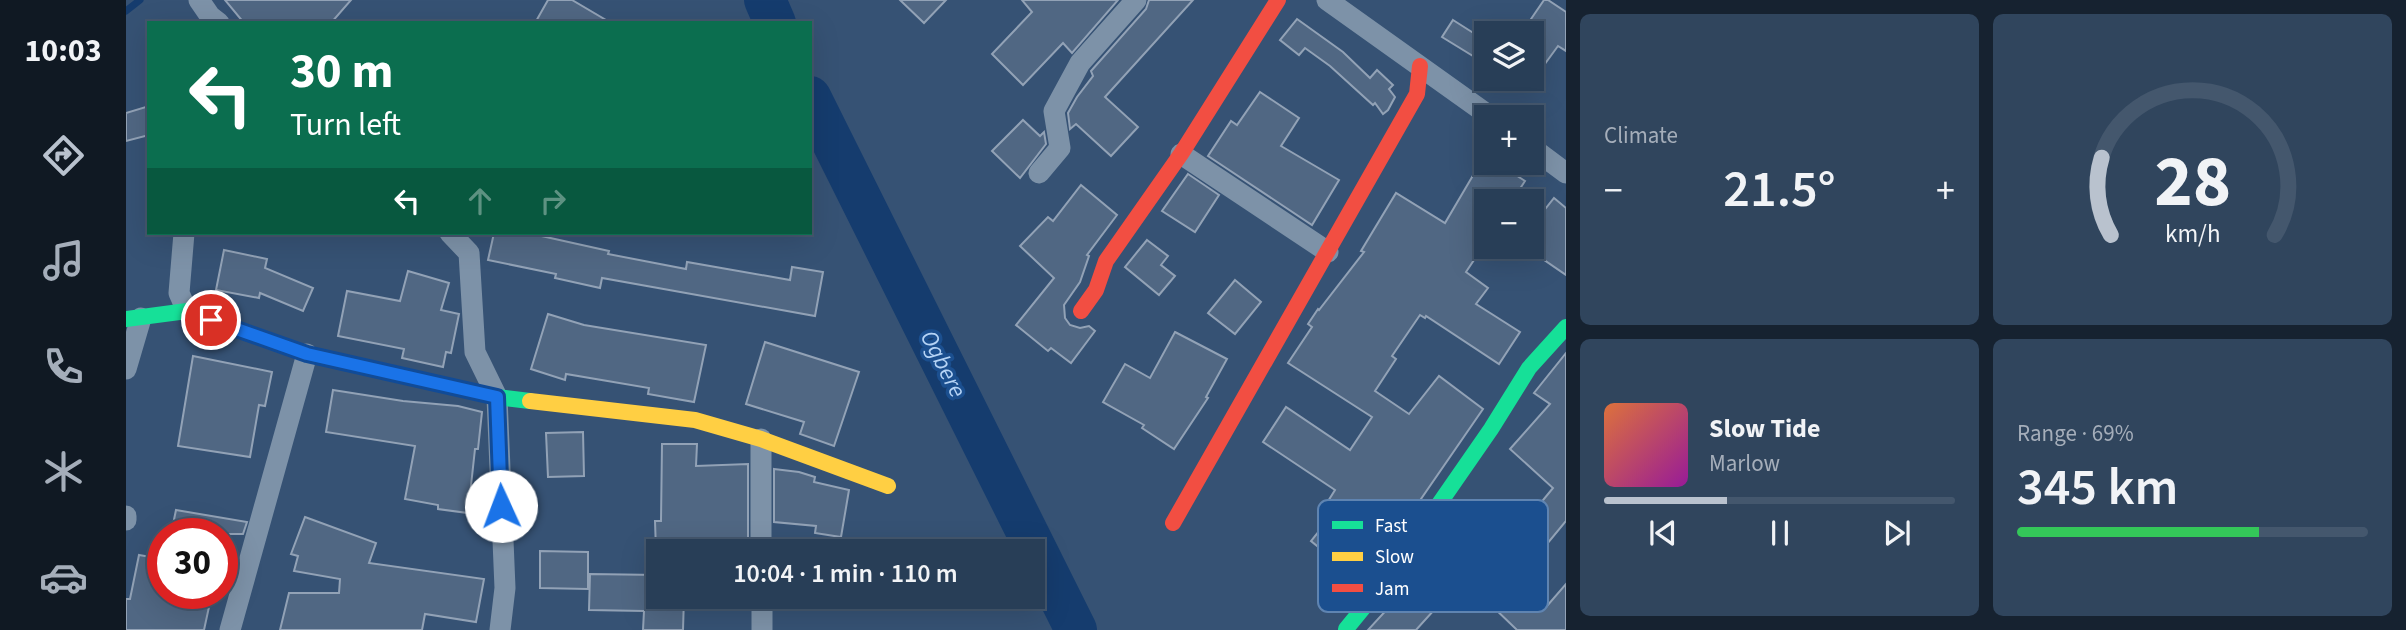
<!DOCTYPE html>
<meta charset="utf-8">
<style>
:root{--surface:#283e57;--page:#30455d;--text:#f1f3f6;--muted:#a5aeba;--line:#44576d;--accent:#b9c2ce}
body{margin:0;font-family:"Source Sans 3",sans-serif;background:var(--page);color:var(--text);height:100vh;display:flex;flex-direction:column;font-size:26px;white-space:nowrap}
*{box-sizing:border-box;margin:0}
p{font-size:23px;color:var(--muted)}
.icon{flex:none;width:38px;height:38px;fill:none;stroke:currentColor;stroke-width:2;stroke-linecap:round;stroke-linejoin:round}
.map{position:relative;flex:1;overflow:hidden}
.sheet{display:flex;flex-direction:column;gap:14px;padding:14px;background:#162230;width:840px}
.sheet>*{flex:none}
.banner{position:absolute;left:21px;top:21px;width:665px;height:214px;border-radius:0px;box-shadow:0 7px 28px #0002,0 0 0 2px var(--line);background:#0b6e4f;color:#fff;overflow:hidden}
.fabs{position:absolute;left:1348px;top:21px;display:grid;gap:14px}
.fabs a{display:grid;place-items:center;width:70px;height:70px;border-radius:0px;background:var(--surface);box-shadow:0 7px 28px #0002,0 0 0 2px var(--line);font-size:35px}
.speed{position:absolute;left:21px;top:518px;display:flex;gap:14px;font-size:35px;font-weight:700;text-align:center}
.speed>*{display:grid;place-content:center;width:91px;height:91px;border-radius:50%;background:var(--surface);box-shadow:0 7px 28px #0002,0 0 0 2px var(--line);line-height:1}
.speed .limit{border:10px solid #d22;background:#fff;color:#111}
.pin{position:absolute;display:grid;place-items:center;width:60px;height:60px;color:#fff;margin:-30px;border:4px solid #fff;border-radius:50%;box-shadow:0 2px 7px #0007}
.me{position:absolute;width:77px;margin:-38px;rotate:358deg;stroke-linejoin:round;filter:drop-shadow(0 0 5px #0008)}
.turn{display:flex;align-items:center;gap:24px;height:147px;padding:0 28px;font-size:32px}
.turn .icon{width:91px;height:91px;stroke-width:2.5}
.turn b{display:block;font-size:49px;line-height:60px}
.lanes{display:flex;align-items:center;height:66px;padding:0 28px;background:#0003;justify-content:center;gap:35px;direction:ltr}
.lanes .off{opacity:.35}
.big{font-size:52px;font-weight:600;line-height:1.1}
.sheet .card{flex:1;display:flex;flex-direction:column;justify-content:center;gap:10px;min-width:0;padding:0 24px;border-radius:10px;background:var(--page)}
.sheet .dial{align-items:center;gap:0}
.dial svg{height:182px;overflow:visible;fill:none;stroke:var(--line);stroke-width:7;stroke-linecap:round;text-anchor:middle}
.dial text{fill:var(--text);stroke:none}
.song{display:flex;align-items:center;gap:21px}
.cover{width:84px;height:84px;border-radius:10px;background:linear-gradient(135deg,hsl(20 70% 55%),hsl(300 70% 35%))}
.played{height:7px;border-radius:4px;background:linear-gradient(90deg,var(--accent) 35%,var(--line) 35%)}
.keys{display:flex;justify-content:space-around;direction:ltr}
.heat{display:flex;justify-content:space-between;align-items:center;font-size:38px;direction:ltr}
.charge{height:10px;border-radius:5px;background:linear-gradient(90deg,#34c759 69%,var(--line) 0)}
.sheet .tiles{flex:1;display:grid;gap:14px;grid-template-columns:repeat(2,1fr)}
.trip{position:absolute;left:520px;top:539px;width:399px;height:70px;border-radius:0px;background:var(--surface);box-shadow:0 7px 28px #0002,0 0 0 2px var(--line);font-weight:600;line-height:70px;text-align:center}
main{display:flex;flex:1;min-height:0}
.tab-bar{display:flex;flex-direction:column;width:126px;justify-content:space-around;align-items:center;background:#101923;color:var(--muted)}
.tab-bar .icon{width:49px;height:49px}
.tab-bar .active{color:var(--accent)}
.tab-bar b{font-size:32px;color:var(--text)}
.map>svg:first-child{display:block}
.lines{fill:none;stroke-linecap:round;stroke-linejoin:round}
.stream{stroke:#153c6e;stroke-width:7}
.river{stroke:#153c6e;stroke-width:42}
.building{fill:#506783;stroke:#92a2b6;stroke-width:2}
.street{stroke:#7d92a8;stroke-width:21}
.fast{stroke:#16e098;stroke-width:16}
.slow{stroke:#ffcf43;stroke-width:16}
.jam{stroke:#f24e42;stroke-width:16}
.route-casing{stroke:#114b97;stroke-width:18}
.route{stroke:#1a73e8;stroke-width:12}
.labels{text-anchor:middle;dominant-baseline:central;stroke-width:7;stroke-linejoin:round;paint-order:stroke}
.water-label{font-size:24px;font-style:italic;fill:#b5d3f5;stroke:#1b4f8f}
.key{fill:#1b4f8f;stroke:#5f84b1;stroke-width:2}
.key-label{font-size:19px;fill:#fff}
</style>
<main>
<nav class="tab-bar">
<b>10:03</b>
<svg class="icon active" aria-label="directions" viewBox="0 0 24 24"><path d="M12 3l9 9-9 9-9-9zM9 14v-3h6M13 9l2 2-2 2"/></svg>
<svg class="icon" aria-label="music" viewBox="0 0 24 24"><path d="M9 18V5l10-2v13"/><circle cx="6" cy="18" r="3"/><circle cx="16" cy="16" r="3"/></svg>
<svg class="icon" aria-label="phone" viewBox="0 0 24 24"><path d="M5 4h4l2 5-3 2q2 4 5 5l2-3 5 2v4C11 20 4 13 5 4z"/></svg>
<svg class="icon" aria-label="climate" viewBox="0 0 24 24"><path d="M12 3v18M4 7l16 10M4 17L20 7"/></svg>
<svg class="icon" aria-label="car" viewBox="0 0 24 24"><path d="M5 17H2v-5l4-1 3-4h7l3 4 3 1v5h-3M9 17h6M6 11h13"/><circle cx="7" cy="17" r="2"/><circle cx="17" cy="17" r="2"/></svg>
</nav>
<div class="map">
<svg width="1440" height="630" viewBox="0 0 1440 630">
<rect width="100%" height="100%" fill="#365274"/>
<g class="lines">
<polyline class="stream" points="0,11 14,0"/>
<g class="river">
<polyline points="639,0 649,23"/>
<polyline points="684,97 950,630"/>
</g>
</g>
<g class="building">
<polygon points="99,0 225,0 205,23 118,23"/>
<polygon points="422,0 446,0 485,23 409,23"/>
<polygon points="774,0 820,0 798,23"/>
<polygon points="896,0 992,0 946,53 937,43 897,85 866,54 906,12"/>
<polygon points="1023,0 1067,0 979,97 1012,127 985,156 950,124 944,129 942,113 951,97 967,76 965,71 1020,9"/>
<polygon points="1418,0 1422,0 1440,12 1440,51 1432,46 1405,83 1405,19"/>
<polygon points="1171,19 1217,52 1244,78 1251,70 1267,85 1263,89 1269,97 1262,110 1257,114 1249,103 1247,105 1204,66 1179,48 1173,55 1154,40"/>
<polygon points="1327,20 1360,41 1360,64 1316,37"/>
<polygon points="1134,92 1173,118 1155,146 1213,180 1186,225 1082,156 1105,121 1111,125"/>
<polygon points="23,106 23,135 0,141 0,113"/>
<polygon points="897,120 914,136 918,132 920,144 894,178 866,151"/>
<polygon points="1359,155 1360,163 1371,163 1399,181 1386,201 1360,201 1360,242 1340,272 1362,288 1350,304 1394,332 1373,364 1300,316 1299,318 1294,315 1266,356 1270,359 1249,391 1283,414 1313,376 1357,409 1266,541 1233,580 1185,541 1202,520 1194,514 1209,490 1137,442 1160,407 1224,450 1246,417 1162,363 1186,327 1182,324 1192,309 1193,310 1238,252 1235,251 1270,193 1319,223"/>
<polygon points="1062,174 1093,195 1069,232 1036,211"/>
<polygon points="955,185 991,215 961,255 963,256 954,282 938,305 939,318 944,325 954,328 963,326 969,331 945,363 925,348 922,351 890,325 928,278 894,246 922,217 927,221"/>
<polygon points="1428,198 1440,208 1440,275 1405,251 1405,227"/>
<polygon points="368,233 402,233 483,251 482,254 560,269 561,262 664,280 666,267 697,272 689,316 476,278 474,288 429,278 430,274 362,260"/>
<polygon points="1021,240 1042,256 1035,265 1049,276 1033,295 999,267"/>
<polygon points="98,250 141,259 139,268 187,288 177,311 134,293 133,298 90,290"/>
<polygon points="282,271 323,283 315,310 333,314 325,353 320,352 317,367 276,358 278,349 212,336 221,291 274,301"/>
<polygon points="1109,280 1135,302 1109,334 1082,313"/>
<polygon points="422,314 458,325 580,345 568,402 522,394 523,388 440,374 439,380 405,369"/>
<polygon points="1049,332 1101,359 1080,397 1082,398 1048,449 1016,428 1018,425 977,402 999,364 1024,378"/>
<polygon points="639,342 733,372 708,446 674,434 678,422 620,404"/>
<polygon points="1440,353 1440,521 1393,578 1421,606 1440,584 1440,630 1391,630 1337,578 1290,630 1242,630 1312,554 1305,547 1327,515 1363,549 1376,532 1385,539 1427,488 1384,449 1424,404 1408,393"/>
<polygon points="67,356 146,372 139,406 133,405 124,457 52,446"/>
<polygon points="207,390 277,401 332,406 356,412 352,449 349,449 342,513 312,509 312,505 279,499 289,446 200,432"/>
<polygon points="457,432 458,476 422,477 420,433"/>
<polygon points="536,444 571,444 570,466 622,464 622,542 575,544 575,551 530,551 529,521 535,521"/>
<polygon points="648,469 673,472 689,477 688,482 723,490 715,537 689,533 690,526 648,522"/>
<polygon points="50,510 121,522 117,534 45,534"/>
<polygon points="179,517 250,543 243,563 358,579 350,622 299,614 296,630 154,630 163,593 213,593 214,579 168,571 172,556 165,554"/>
<polygon points="414,551 462,552 462,589 414,588"/>
<polygon points="13,555 37,559 37,593 86,593 78,630 0,630 0,599 4,599"/>
<polygon points="464,574 532,575 532,597 558,597 557,630 517,630 518,611 463,610"/>
</g>
<g class="lines">
<g class="street">
<polyline points="73,0 84,16 93,23"/>
<polyline points="1201,0 1365,117"/>
<polyline points="1405,147 1440,173"/>
<polyline points="1055,154 1202,252"/>
<polyline points="913,173 934,148 928,111 954,63 1010,0"/>
<polyline points="58,233 53,293 61,311"/>
<polyline points="324,233 343,253 349,352 371,397 379,588 374,630"/>
<polyline points="0,369 15,318"/>
<polyline points="635,439 635,551"/>
<polyline points="0,516 0,520"/>
<polyline points="636,597 636,630"/>
<polyline points="104,630 181,354"/>
</g>
<g class="fast">
<polyline points="0,319 61,311 181,354 371,397 404,401"/>
<polyline points="1220,629 1261,579 1365,429 1403,368 1440,327"/>
</g>
<polyline class="slow" points="404,401 569,420 635,439 762,486"/>
<g class="jam">
<polyline points="955,311 970,290 980,261 1055,154 1152,0"/>
<polyline points="1047,523 1291,94 1294,66"/>
</g>
</g>
<g class="lines">
<g class="route-casing">
<polyline id="route" points="85,320 181,354 371,397 375,506"/>
</g>
<use href="#route" class="route"/>
</g>
<g class="labels">
<g class="water-label">
<text transform="translate(817 364) rotate(63)">Ogbere</text>
</g>
</g>
<rect x="1192" y="500" width="230" height="112" rx="10" class="key"/>
<rect x="1206" y="521" width="31" height="8" fill="#16e098"/>
<rect x="1206" y="552" width="31" height="9" fill="#ffcf43"/>
<rect x="1206" y="584" width="31" height="8" fill="#f24e42"/>
<g class="key-label">
<text x="1249" y="532">Fast</text>
<text x="1249" y="563">Slow</text>
<text x="1249" y="595">Jam</text>
</g>
</svg>
<div class="fabs">
<a><svg class="icon" aria-label="layers" viewBox="0 0 24 24"><path d="M12 4l9 5-9 5-9-5zM3 14l9 5 9-5"/></svg></a>
<a>+</a>
<a>−</a>
</div>
<div class="speed"><div class="limit">30</div></div>
<div class="pin" style="left:85px;top:320px;background:#d93025"><svg class="icon" aria-label="arrive" viewBox="0 0 24 24"><path d="M6 21V4h12l-3 4 3 4H6"/></svg></div>
<svg class="me" style="left:375px;top:506px" viewBox="-20 -20 40 40"><circle r="19" fill="#fff"/><path d="M0-13L10 11 0 6-10 11z" fill="#1a73e8"/></svg>
<div class="trip">10:04 · 1 min · 110 m</div>
<div class="banner">
<div class="turn"><svg class="icon" aria-label="left" viewBox="0 0 24 24"><path d="M17 20v-9H6M10 6l-5 5 5 5"/></svg><div><b>30 m</b>Turn left</div></div>
<div class="lanes"><svg class="icon" aria-label="left" viewBox="0 0 24 24"><path d="M17 20v-9H6M10 6l-5 5 5 5"/></svg><svg class="icon off" aria-label="ahead" viewBox="0 0 24 24"><path d="M12 20V5M6 11l6-6 6 6"/></svg><svg class="icon off" aria-label="right" viewBox="0 0 24 24"><path d="M7 20v-9h11M14 6l5 5-5 5"/></svg></div>
</div>
</div>
<section class="sheet">
<div class="tiles">
<div class="card"><p>Climate</p>
<div class="heat"><a>−</a><b class="big">21.5°</b><a>+</a></div>
</div>
<div class="card dial"><svg viewBox="0 0 100 80">
<path d="M14 69A42 42 0 1 1 86 69"/>
<path d="M14 69A42 42 0 0 1 10 35" stroke="#b9c2ce"/>
<text x="50" y="56" font-size="32" font-weight="700">28</text>
<text x="50" y="72" font-size="11">km/h</text>
</svg></div>
<div class="card">
<div class="song"><i class="cover"></i><div><b>Slow Tide</b><p>Marlow</p></div></div>
<div class="played"></div>
<div class="keys"><svg class="icon" aria-label="previous" viewBox="0 0 24 24"><path d="M18 5L8 12l10 7zM5 5v14"/></svg><svg class="icon" aria-label="pause" viewBox="0 0 24 24"><path d="M8 5v14M16 5v14"/></svg><svg class="icon" aria-label="next" viewBox="0 0 24 24"><path d="M6 5l10 7-10 7zM19 5v14"/></svg></div>
</div>
<div class="card"><p>Range · 69%</p><b class="big">345 km</b><div class="charge"></div></div>
</div>
</section>
</main>
